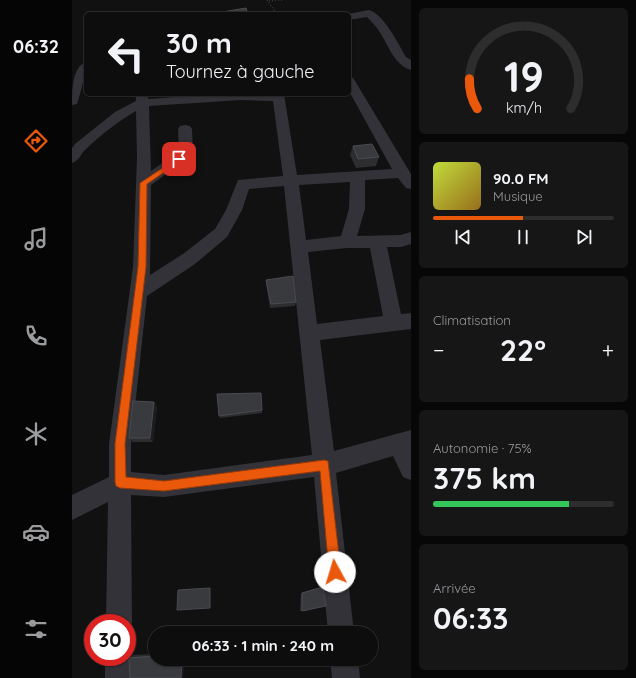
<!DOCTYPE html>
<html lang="fr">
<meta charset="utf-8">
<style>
:root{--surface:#0d0d0e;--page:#161617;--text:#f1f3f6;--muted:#9a9c9e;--line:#2d2d2e;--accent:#ea580c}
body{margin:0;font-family:Quicksand,sans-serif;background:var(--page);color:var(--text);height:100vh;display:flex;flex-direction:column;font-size:15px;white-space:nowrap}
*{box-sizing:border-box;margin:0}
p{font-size:13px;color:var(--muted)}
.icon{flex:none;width:22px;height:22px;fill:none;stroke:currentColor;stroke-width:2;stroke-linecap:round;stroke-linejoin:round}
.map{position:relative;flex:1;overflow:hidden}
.sheet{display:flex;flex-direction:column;gap:8px;padding:8px;background:#070708;width:225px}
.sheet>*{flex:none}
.top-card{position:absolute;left:12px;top:12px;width:267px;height:84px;border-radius:6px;box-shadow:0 1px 3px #0004,0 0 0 1px var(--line);background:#0d0d0e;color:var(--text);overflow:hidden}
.speed{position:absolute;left:12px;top:614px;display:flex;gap:8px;font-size:20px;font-weight:700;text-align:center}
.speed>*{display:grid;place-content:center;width:52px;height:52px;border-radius:50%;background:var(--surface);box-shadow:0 1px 3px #0004,0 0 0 1px var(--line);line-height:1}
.speed .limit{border:6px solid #d22;background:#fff;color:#111}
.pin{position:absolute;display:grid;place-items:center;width:34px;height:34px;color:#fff;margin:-17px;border-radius:8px;box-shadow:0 2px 6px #0006}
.me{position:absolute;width:44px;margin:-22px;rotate:354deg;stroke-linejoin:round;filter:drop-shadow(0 0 3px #0008)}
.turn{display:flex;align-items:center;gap:14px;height:84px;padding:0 16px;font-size:18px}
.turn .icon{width:52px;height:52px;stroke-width:2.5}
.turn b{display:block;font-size:28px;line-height:34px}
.big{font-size:30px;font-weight:700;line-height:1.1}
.sheet .widget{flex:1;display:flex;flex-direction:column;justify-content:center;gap:6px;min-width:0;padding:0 14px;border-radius:6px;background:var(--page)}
.sheet .dial{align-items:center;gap:0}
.dial svg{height:104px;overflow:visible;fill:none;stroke:var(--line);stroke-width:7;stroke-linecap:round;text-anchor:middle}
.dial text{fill:var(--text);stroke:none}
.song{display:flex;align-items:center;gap:12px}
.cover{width:48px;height:48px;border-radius:6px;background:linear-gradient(135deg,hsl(70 70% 55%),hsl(40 70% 35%))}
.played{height:4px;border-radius:2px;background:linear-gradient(90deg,var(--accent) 50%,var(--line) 50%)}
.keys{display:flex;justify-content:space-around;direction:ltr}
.heat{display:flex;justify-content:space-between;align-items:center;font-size:22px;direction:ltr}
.charge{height:6px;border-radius:3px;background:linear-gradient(90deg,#34c759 75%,var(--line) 0)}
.trip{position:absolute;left:76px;top:626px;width:230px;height:40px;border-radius:20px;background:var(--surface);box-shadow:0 1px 3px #0004,0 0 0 1px var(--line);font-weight:700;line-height:40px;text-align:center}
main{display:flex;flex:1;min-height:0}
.menu{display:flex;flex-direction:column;width:72px;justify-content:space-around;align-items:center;background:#050506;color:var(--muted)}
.menu .icon{width:28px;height:28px}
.menu .on{color:var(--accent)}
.menu b{font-size:18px;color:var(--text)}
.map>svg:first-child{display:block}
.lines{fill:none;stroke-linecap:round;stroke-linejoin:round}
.path{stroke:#38393f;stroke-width:1.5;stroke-dasharray:1 2;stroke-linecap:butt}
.minor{fill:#323238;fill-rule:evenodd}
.wall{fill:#2d2d30}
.shaded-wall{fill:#1c1c1e}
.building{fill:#393a3e;stroke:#4a4b51}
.route{fill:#ea580c;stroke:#983908}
</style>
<main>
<nav class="menu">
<b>06:32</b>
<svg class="icon on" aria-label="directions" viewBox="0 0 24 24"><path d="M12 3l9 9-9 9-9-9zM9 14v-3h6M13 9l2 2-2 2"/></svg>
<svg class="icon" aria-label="music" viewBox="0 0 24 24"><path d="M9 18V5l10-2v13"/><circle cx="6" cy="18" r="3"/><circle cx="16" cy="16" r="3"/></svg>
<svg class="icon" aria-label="phone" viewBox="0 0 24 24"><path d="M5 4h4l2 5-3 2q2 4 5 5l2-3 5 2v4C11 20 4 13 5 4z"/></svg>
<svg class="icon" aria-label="climate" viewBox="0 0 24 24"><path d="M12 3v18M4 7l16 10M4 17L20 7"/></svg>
<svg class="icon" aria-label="car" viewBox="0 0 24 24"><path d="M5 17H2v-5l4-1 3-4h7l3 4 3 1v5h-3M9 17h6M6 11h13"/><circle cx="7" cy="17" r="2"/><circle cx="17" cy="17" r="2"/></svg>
<svg class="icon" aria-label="filters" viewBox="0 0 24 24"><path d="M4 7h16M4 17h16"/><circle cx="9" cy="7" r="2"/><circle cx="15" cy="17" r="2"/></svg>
</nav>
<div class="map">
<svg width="339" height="678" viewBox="0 0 339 678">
<rect width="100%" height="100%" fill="#111112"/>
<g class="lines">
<g class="path">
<polyline points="195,0 205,14"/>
<polyline points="197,1 211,0"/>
</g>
<g class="minor">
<path d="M297,10C311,13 327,45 334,57L339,60V70C322,65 316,44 307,31C304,26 299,21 295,17L277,20L276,14Z"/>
<path d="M14,62C14,72 9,91 6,101L5,104L0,105C0,90 0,67 14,62Z"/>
<path d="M277,77L281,78L283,81L339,174V189L334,188L326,178L293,180V209L285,236L329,235L339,232V244L329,247H315L329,314L339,313V329L248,340L262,451L339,430V480L331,477L321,456L264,473L282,633H256L242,477L92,497L59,495L60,623L55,633V623H34L36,502L0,520V495L37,477V444L61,267L65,157L64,111C48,120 26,137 13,150C8,155 7,161 0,163V148L3,144L43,112L64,101V94H76V99L144,94H212L225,175L320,169L277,91ZM169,100L201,101L211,176L166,180L154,210L143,229L111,254L78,275L79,185L119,156L121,153L120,129L118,126L113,125L108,126L106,129L107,151L79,171L77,106ZM278,182L277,209L269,236L234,240L227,185ZM212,186L240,455L92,475L59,472V444L75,296L123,264L155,237L170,210L177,189ZM275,248H298L311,316L245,324L236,252Z"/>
<polygon points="55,647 61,657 61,678 33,678 33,657 55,657"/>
<polygon points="258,659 286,659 288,678 260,678"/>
</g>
</g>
<g class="wall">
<polygon points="281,146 307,157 304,166 284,168 278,155"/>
<polygon points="194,280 224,302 223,306 198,308 194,284"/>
<polygon points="145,394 190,410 190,413 148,418"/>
<polygon points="82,402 85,407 81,442 61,442 57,438"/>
<polygon points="249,587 251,587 230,611 228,611 229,593"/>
<polygon points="83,654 83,659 112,659 111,678 57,658 61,655"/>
</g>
<g class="shaded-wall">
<polygon points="82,402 85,407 81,442 78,438"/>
<polygon points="138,588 139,607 138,608"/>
<polygon points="110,659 112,659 111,678 109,678"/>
</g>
<g class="building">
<polygon points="174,8 176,14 139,14"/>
<polygon points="300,144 307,157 286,159 281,146"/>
<polygon points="221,276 224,302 199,304 194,280"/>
<polygon points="189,393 190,410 147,416 145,394"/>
<polygon points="61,401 82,402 78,438 57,438"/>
<polygon points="251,587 254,606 230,611 230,593"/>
<polygon points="138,588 138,608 105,610 106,590"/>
<polygon points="83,656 83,659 110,659 109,678 58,678 57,658"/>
</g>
<polygon class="route" points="107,157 109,158 109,161 75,184 74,267 53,444 54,477 92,481 252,460 256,461 269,572 267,576 263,578 259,576 257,572 248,471 92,491 48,488 44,486 43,482 43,444 66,267 68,183"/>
</svg>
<div class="speed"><div class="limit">30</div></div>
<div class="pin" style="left:107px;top:159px;background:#d93025"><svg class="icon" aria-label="arrive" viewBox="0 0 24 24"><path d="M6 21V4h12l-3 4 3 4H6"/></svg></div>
<svg class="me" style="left:263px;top:572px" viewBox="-20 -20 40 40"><circle r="19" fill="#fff"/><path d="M0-13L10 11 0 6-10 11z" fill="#ea580c"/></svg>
<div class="trip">06:33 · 1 min · 240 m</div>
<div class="top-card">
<div class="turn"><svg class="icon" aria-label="left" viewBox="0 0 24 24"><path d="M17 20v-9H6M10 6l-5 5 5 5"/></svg><div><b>30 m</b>Tournez à gauche</div></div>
</div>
</div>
<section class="sheet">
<div class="widget dial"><svg viewBox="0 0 100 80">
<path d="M14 69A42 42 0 1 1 86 69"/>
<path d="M14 69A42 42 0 0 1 8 46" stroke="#ea580c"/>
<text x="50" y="56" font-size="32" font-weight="700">19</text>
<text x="50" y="72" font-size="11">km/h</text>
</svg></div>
<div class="widget">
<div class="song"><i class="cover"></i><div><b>90.0 FM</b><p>Musique</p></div></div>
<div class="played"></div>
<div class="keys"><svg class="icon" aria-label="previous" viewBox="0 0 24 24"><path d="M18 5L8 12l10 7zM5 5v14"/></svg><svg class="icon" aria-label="pause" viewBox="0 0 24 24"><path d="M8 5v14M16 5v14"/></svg><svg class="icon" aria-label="next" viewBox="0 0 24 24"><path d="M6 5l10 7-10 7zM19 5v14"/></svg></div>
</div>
<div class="widget"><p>Climatisation</p>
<div class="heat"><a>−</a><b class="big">22°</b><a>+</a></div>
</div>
<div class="widget"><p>Autonomie · 75%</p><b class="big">375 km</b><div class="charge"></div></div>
<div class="widget"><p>Arrivée</p><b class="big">06:33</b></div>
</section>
</main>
